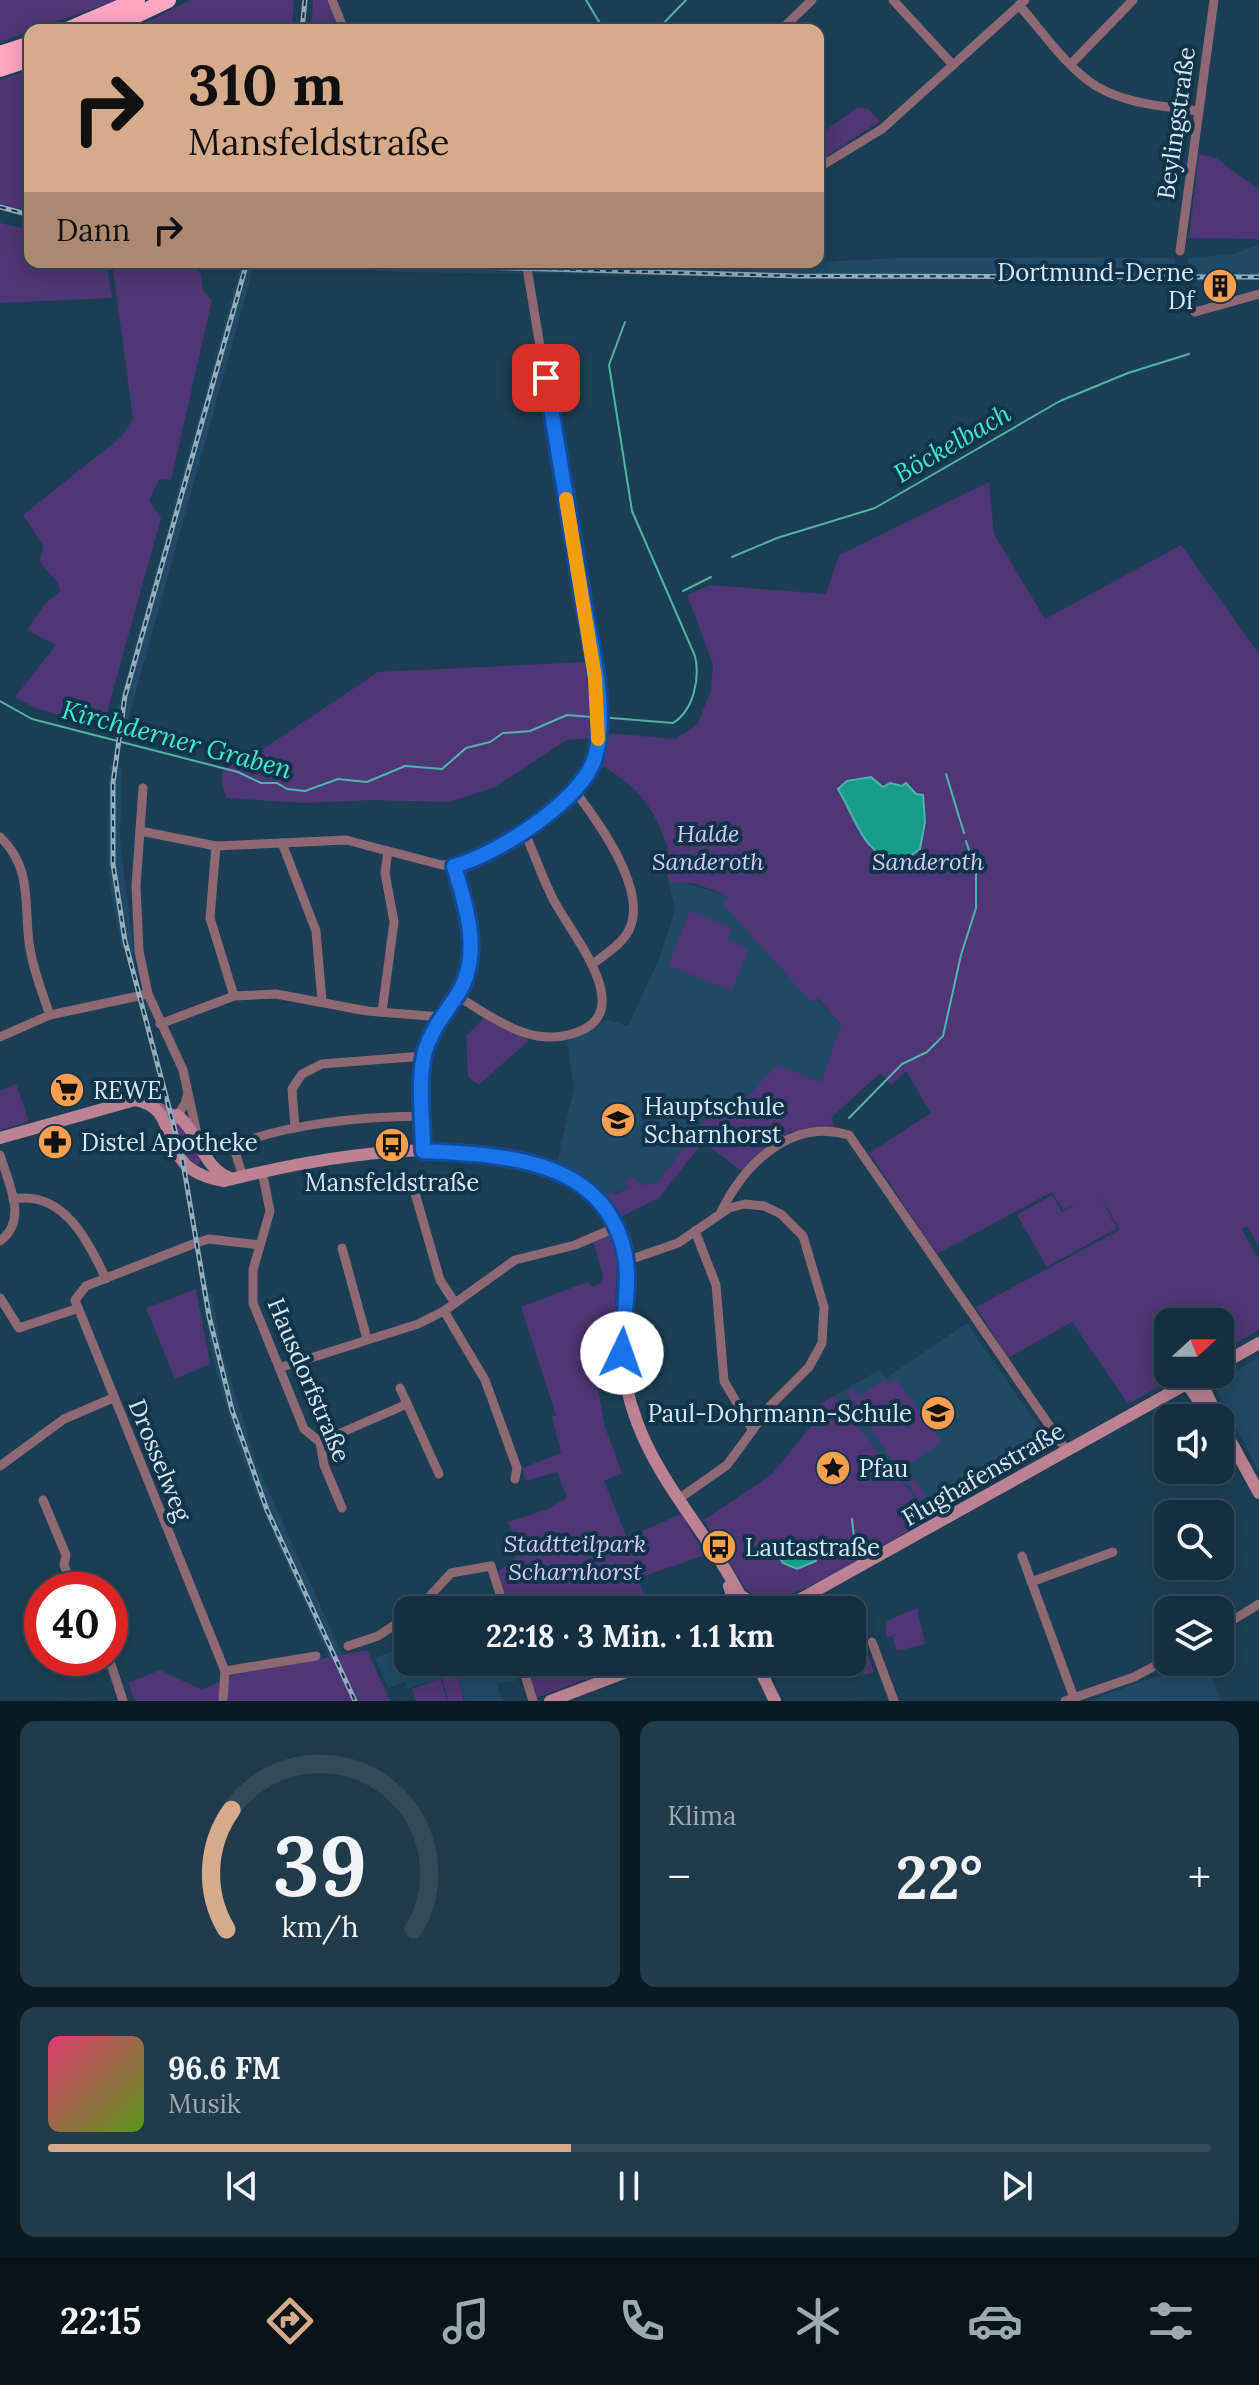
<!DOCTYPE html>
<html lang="de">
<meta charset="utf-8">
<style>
:root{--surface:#152f40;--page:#223b4b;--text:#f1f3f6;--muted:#9da9b1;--line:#344a59;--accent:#d6ab8b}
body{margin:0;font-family:Lora,serif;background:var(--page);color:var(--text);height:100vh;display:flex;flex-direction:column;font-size:30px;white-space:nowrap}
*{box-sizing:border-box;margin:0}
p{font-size:26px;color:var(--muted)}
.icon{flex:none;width:44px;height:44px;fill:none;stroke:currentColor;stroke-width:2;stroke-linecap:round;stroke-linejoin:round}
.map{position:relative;height:1701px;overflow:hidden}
.panel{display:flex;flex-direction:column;gap:20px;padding:20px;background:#0c1a23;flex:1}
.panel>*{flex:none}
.top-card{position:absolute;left:24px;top:24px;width:800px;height:244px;border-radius:16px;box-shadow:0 4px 20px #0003,0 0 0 2px var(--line);background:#d6ab8b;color:#111;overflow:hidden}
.needle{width:52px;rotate:69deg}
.buttons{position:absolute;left:1154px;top:1308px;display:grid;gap:16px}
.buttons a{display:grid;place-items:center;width:80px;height:80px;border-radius:16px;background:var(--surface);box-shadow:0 4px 20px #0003,0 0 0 2px var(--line);font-size:40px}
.speed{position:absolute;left:24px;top:1572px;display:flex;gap:16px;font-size:40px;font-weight:700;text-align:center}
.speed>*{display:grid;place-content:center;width:104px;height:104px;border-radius:50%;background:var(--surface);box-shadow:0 4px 20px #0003,0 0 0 2px var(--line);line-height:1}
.speed .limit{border:12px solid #d22;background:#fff;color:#111}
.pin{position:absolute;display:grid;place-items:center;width:68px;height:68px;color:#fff;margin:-34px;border-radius:16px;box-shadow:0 4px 12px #0006}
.me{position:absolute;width:88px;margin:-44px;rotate:3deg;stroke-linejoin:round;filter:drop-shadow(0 0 6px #0008)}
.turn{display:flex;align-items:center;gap:28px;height:168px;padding:0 32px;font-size:36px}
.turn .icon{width:104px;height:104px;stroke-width:2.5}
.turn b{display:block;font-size:56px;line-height:68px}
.then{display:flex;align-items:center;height:76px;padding:0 32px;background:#0003;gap:16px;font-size:30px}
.big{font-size:60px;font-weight:700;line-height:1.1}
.panel .widget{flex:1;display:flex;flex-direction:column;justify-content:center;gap:12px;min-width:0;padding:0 28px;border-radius:16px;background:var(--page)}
.panel .dial{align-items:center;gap:0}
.dial svg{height:208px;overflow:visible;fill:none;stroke:var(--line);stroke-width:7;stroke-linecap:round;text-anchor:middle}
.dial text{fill:var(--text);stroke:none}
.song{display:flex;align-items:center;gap:24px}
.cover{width:96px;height:96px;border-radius:12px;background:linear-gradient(135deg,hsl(340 70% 55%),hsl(90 70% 35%))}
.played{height:8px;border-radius:4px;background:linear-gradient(90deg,var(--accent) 45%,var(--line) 45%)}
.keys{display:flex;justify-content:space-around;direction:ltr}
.heat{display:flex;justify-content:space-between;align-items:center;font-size:44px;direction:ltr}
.panel .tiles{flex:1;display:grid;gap:20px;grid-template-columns:1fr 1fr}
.widget:last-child{grid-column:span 2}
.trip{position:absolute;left:394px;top:1596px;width:472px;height:80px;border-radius:16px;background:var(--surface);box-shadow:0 4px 20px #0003,0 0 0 2px var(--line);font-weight:700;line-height:80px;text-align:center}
.dock{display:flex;height:128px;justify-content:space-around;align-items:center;background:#08131a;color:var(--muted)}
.dock .icon{width:56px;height:56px}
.dock .on{color:var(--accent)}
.dock b{font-size:36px;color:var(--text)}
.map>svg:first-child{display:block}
.built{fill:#204a65}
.green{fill:#4f3676}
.water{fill:#189d8a;stroke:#50b3aa;stroke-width:2}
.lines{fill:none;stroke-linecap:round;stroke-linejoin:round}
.stream{stroke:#50b3aa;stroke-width:2}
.street{stroke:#8e6974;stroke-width:9}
.secondary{stroke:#bc8293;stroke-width:12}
.highway{stroke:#fea5c1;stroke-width:16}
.rail-casing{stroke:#94adbd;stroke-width:5}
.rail{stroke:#11344a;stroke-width:2;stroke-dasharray:6;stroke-linecap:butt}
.route-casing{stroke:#114b97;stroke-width:20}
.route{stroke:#1a73e8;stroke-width:14}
.slow{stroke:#f59e0b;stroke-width:14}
.labels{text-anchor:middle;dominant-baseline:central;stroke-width:8;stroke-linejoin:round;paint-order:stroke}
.street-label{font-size:24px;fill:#d4e7f5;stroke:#11344a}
.poi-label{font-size:24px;fill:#d4e7f5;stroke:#11344a;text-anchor:start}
.park-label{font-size:24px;font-style:italic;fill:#d5c9f0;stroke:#11344a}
.water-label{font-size:26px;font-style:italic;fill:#41e9cf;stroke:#11344a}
</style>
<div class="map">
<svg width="1259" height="1701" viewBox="0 0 1259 1701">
<rect width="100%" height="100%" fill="#1c3f55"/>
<g class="built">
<polygon points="1259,244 1259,280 1192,281 1187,258 1234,254"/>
<polygon points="898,258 1171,258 1175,259 1176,280 622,276 534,273 532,263 818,262"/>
<polygon points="242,262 255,262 128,720 116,715"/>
<polygon points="514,262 521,262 522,274 397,272 260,263"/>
<polygon points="110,766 122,767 120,841 134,953 128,955 121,945 110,888 107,843"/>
<polygon points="678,881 726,895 841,1025 821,1082 777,1066 743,1101 718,1102 657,1183 643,1185 630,1176 630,1187 605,1198 587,1178 557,1161 574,1089 567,1041 591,1032 605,1019 628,1026 659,959 675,910 669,882"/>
<polygon points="211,1293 223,1355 257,1465 363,1701 349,1701 264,1513 235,1438 212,1353 202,1294"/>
<polygon points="967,1323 1053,1447 931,1517 834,1396 879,1370 886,1378"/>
<polygon points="1259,1357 1259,1473 1217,1390 1218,1382"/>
<polygon points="408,1622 408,1662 509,1662 515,1681 497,1684 502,1701 465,1701 457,1672 408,1689 405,1682 388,1688 375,1658 396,1650 391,1634"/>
<polygon points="1197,1662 1207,1662 1221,1701 1088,1701"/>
</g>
<g class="green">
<polygon points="0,0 117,0 0,42"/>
<polygon points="191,0 294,0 292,30 130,30"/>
<polygon points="313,0 327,0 338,30 311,30"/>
<polygon points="30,70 30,211 0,204 0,80"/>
<polygon points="858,107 868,109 880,121 818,162 818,136"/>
<polygon points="1199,154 1216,158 1259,190 1259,239 1189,238"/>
<polygon points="0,223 30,230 30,262 106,262 112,298 0,303"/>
<polygon points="112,262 192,263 201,274 203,291 212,300 171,480 159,479 149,501 161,518 103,726 38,709 15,697 56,645 27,630 44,605 60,591 58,583 40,562 43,545 23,515 120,438 133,419"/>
<path d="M989,482L994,534L1045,619L1181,545L1259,654V1247L1247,1226L1242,1229L1259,1260V1330L1220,1352V1322H1168V1374H1181L1128,1404L1072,1322L1008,1358L976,1307L1120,1230L1098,1192L1117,1228L1047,1267L1017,1215L1052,1195L1062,1212L1079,1203L1063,1210L1052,1192L1089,1172L937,1254L869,1153L931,1113L906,1071L891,1085L880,1073L831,1118L835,1126L832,1130L790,1132L743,1172L703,1142L659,1198L619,1218L605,1198L612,1191L616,1195L630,1187L625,1182L631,1176L643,1185L657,1183L718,1102L743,1101L777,1065L821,1082L841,1025L818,998L812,1003L722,903L728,897L726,895L696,884L669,882L661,851L668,849C654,805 637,786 598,763L607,733L675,739L697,725L711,691L713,664L687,595L710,585L826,594L839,555Z"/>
<polygon points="586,662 593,708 593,738 567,740 493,788 448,802 372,800 306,803 227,798 222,785 222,772 240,758 245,761 378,672"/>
<polygon points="690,911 731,927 727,940 749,949 732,991 668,966"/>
<polygon points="484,1018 529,1040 479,1085 468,1077 466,1036"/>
<polygon points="16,1084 29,1121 0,1130 0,1091"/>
<polygon points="180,1123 202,1159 197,1166 192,1166 175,1145 173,1126"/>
<polygon points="610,1235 617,1261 614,1338 617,1388 598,1389 605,1427 622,1473 604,1481 627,1538 681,1514 705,1555 638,1578 650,1610 509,1610 498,1572 521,1553 508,1522 548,1509 567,1498 557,1472 526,1481 522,1468 561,1453 552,1417 556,1415 521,1307 587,1282 592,1287 601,1282 603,1275 593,1241"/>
<polygon points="196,1289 210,1364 175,1379 146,1308"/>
<polygon points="885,1379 889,1384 896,1379 942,1442 906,1467 926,1496 920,1501 846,1392 852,1388 859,1397"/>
<path d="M834,1396L931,1517C890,1541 804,1599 760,1601L744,1587L704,1520L772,1474L811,1426L803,1414Z"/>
<polygon points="917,1608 925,1644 897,1651 892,1637 897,1635 886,1637 886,1621"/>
<polygon points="863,1640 874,1672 862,1676 852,1643"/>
<polygon points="367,1650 390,1701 135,1701 128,1683 160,1670 202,1690 233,1675"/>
<polygon points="524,1662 631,1662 536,1698"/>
<polygon points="457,1672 464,1701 448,1701 442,1676"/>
<polygon points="441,1678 447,1701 416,1701 412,1689"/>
</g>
<g class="water">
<path d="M871,777L883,787L890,783L902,786L906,783L916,794L923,795L925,822L920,849L901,863C864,857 856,819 838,789L847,781Z"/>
<polygon points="781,1540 800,1554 811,1554 816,1561 797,1569 783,1563 778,1556 766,1557 756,1552 764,1541"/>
</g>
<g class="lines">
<g class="stream">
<polyline points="586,0 604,30"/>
<polyline points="657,30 686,0"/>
<polyline points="732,557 777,538 875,508 1060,401 1128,373 1189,354"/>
<polyline points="683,591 711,577"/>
<polyline points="0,701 32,719 238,772 261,783 277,783 287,789 305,791 338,779 367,782 405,766 442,769 466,748 490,742 503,733 530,731 567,715 592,717"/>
<path d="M599,717L673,723C694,710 700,678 695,656L632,511L609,365L625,322"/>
<polyline points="946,774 964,833"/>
<polyline points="849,1118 902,1064 927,1052 943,1036 961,955 976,908 976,872 966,841"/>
<polyline points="814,1556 848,1547 854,1537 852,1519"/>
</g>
<g class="street">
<polyline points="332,0 344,30"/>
<polyline points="893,0 953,65"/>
<path d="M1019,5C1042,31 1066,67 1096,86C1126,104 1163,106 1198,111"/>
<polyline points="781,30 812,0"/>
<polyline points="1071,64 1133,0"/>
<polyline points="818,168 882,129 1025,0"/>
<polyline points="1180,251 1214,0"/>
<polyline points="1195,312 1259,294"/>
<polyline points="143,788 136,886 139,951 148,994 183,1070 197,1134"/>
<path d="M574,790C597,820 649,890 629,930C622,944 605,954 593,964"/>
<polyline points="140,831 216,846 346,840 442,865 464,863 524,831 584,778 593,763 598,742 595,678 526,262"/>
<path d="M0,837C34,869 23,907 30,949C34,972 42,993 50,1015"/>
<polyline points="282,843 316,931 322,1001"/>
<polyline points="216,846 210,918 234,996"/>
<path d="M457,996C494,1018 530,1048 575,1033C640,1012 570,933 553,899C542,877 534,853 524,831"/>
<polyline points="382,1012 394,922 385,873 388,851"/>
<polyline points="160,1024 234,996 276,994 367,1011 441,1017"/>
<polyline points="0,1037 50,1015 148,994"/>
<polyline points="148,1102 177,1115"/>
<polyline points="295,1128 292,1089 302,1074 322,1064 424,1056"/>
<polyline points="168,1129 185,1104 187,1096"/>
<path d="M423,1151C423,1119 417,1083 425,1052C432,1028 446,1013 459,992C482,953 467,905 454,866"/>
<path d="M0,1155C8,1183 29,1220 0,1241"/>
<polyline points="262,1171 270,1211 253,1270 253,1303 304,1429 320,1442 324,1465 342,1508"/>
<path d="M243,1177L233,1145C294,1123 358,1117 422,1116"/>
<polyline points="413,1186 440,1280 455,1303"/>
<path d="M13,1199C63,1190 88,1240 106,1279"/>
<path d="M721,1212C745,1163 791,1118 849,1135L1067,1451"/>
<polyline points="695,1231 716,1285 724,1381 752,1429"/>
<polyline points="342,1248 367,1339"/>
<polyline points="626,1261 678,1243 729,1208 745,1204 764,1206 781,1214 803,1236 824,1307 822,1343 809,1367 771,1405 727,1465 680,1498"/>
<polyline points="0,1298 19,1328 76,1309"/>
<polyline points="444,1311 485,1380 517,1468 515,1479"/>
<polyline points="279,1368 418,1324 444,1311 515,1260 575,1245 615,1228"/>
<polyline points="400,1388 439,1474"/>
<polyline points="320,1442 407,1404"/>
<polyline points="0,1466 64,1419 113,1398"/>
<polyline points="43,1500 66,1555 64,1565 74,1590"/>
<polyline points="1022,1556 1074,1698"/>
<polyline points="1031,1582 1113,1552"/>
<polyline points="417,1610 451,1573 491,1566 505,1610"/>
<polyline points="1220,1628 1259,1604"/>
<polyline points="872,1642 894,1701"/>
<polyline points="348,1646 378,1636 408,1616"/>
<polyline points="109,1658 123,1701"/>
<polyline points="521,1662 533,1701"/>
<polyline points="225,1671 316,1656"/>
<polyline points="223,1701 225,1671 75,1300 86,1286 193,1244 209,1239 260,1245"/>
<polyline points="1065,1701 1134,1677 1168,1659"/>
</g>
<g class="secondary">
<path d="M177,1115C200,1133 202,1168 230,1178"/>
<path d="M0,1138L135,1100C187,1109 149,1169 224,1181C330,1154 581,1104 623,1248C631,1276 624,1305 622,1333C621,1363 626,1393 637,1422C662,1490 718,1544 747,1610"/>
<polyline points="1220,1365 1259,1343"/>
<polyline points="1199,1377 1218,1418"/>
<polyline points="1187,1384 1211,1418"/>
<polyline points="1220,1422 1259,1493"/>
<polyline points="729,1586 737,1610"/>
<polyline points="740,1595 758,1606 782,1610"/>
<polyline points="781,1610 1204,1374"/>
<polyline points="756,1662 775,1701"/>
<polyline points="550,1701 653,1662"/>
</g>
<g class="highway">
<polyline points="67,30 137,0"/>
<polyline points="105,30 168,0"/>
<polyline points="0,54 30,44"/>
<polyline points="0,69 30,59"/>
</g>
<g class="rail-casing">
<g id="rail">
<polyline points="302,30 305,0"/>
<polyline points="0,207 30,215"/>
<polyline points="247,262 125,696 113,783 113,864 125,941 182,1157 209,1316 232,1410 267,1510 355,1701"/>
<polyline points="294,262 796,276 1259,277"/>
</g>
</g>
<use href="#rail" class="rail"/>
</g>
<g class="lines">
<g class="route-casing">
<path id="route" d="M546,378C558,450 570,522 582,594C590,641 609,710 595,757C583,800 496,855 454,866C466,905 482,954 459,992C446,1013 432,1028 425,1051C417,1082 423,1119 423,1151C504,1155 610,1158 626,1261C630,1291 622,1323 622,1353"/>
</g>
<use href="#route" class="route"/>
<polyline class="slow" points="566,499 595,678 598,739"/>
</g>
<defs>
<g id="building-disc" transform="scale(1.8)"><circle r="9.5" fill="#fa9f4e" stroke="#11344a"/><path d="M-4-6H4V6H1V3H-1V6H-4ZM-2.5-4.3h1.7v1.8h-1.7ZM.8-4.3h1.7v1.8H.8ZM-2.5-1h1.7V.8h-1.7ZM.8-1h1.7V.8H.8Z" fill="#111"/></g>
<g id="supermarket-disc" transform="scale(1.8)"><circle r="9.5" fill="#fa9f4e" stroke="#11344a"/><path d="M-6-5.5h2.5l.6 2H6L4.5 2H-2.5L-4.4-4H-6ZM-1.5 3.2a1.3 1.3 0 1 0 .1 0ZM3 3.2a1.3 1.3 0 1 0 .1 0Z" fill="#111"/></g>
<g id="school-disc" transform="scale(1.8)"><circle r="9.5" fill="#fa9f4e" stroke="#11344a"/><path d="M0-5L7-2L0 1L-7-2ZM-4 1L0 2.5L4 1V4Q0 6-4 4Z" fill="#111"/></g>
<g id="pharmacy-disc" transform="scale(1.8)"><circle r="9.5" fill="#fa9f4e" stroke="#11344a"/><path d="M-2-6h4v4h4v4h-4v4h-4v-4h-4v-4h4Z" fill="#111"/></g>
<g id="bus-disc" transform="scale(1.8)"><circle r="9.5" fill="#fa9f4e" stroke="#11344a"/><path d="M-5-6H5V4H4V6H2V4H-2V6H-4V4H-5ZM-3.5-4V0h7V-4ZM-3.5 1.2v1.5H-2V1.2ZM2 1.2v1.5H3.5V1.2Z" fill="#111"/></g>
<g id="sight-disc" transform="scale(1.8)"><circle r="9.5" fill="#fa9f4e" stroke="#11344a"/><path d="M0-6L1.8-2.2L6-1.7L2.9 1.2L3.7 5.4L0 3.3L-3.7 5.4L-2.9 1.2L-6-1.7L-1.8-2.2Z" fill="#111"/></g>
</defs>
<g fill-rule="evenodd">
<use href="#building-disc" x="1220" y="286"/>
<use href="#supermarket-disc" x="67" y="1090"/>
<use href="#school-disc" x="618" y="1120"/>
<use href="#pharmacy-disc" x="55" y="1142"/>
<use href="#bus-disc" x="392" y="1145"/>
<use href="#school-disc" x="938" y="1413"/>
<use href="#sight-disc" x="833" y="1468"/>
<use href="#bus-disc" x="719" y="1547"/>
</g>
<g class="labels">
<g class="street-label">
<text transform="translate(1176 123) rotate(-82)">Beylingstraße</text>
<text transform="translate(309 1380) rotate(67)">Hausdorfstraße</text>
<text transform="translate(160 1460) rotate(68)">Drosselweg</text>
<text transform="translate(983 1474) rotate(-30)">Flughafenstraße</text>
</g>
<g class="poi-label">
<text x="1194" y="272" text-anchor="end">Dortmund-Derne<tspan x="1194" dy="28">Df</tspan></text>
<text x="93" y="1090">REWE</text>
<text x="644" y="1106">Hauptschule<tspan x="644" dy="28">Scharnhorst</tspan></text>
<text x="81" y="1142">Distel Apotheke</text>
<text x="392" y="1182" text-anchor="middle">Mansfeldstraße</text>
<text x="912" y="1413" text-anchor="end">Paul-Dohrmann-Schule</text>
<text x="859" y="1468">Pfau</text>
<text x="745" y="1547">Lautastraße</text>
</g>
<g class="park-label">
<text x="708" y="833">Halde<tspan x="708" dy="28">Sanderoth</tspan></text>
<text x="928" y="861">Sanderoth</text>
<text x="575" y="1543">Stadtteilpark<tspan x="575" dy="28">Scharnhorst</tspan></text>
</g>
<g class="water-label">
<text transform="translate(952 443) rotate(-30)">Böckelbach</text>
<text transform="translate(177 739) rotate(15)">Kirchderner Graben</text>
</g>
</g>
</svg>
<div class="buttons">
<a><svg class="needle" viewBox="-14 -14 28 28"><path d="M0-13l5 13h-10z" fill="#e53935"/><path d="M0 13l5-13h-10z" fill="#9da9b1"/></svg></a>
<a><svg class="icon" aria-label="sound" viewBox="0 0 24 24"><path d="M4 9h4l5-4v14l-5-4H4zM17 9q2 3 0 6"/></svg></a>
<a><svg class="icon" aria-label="search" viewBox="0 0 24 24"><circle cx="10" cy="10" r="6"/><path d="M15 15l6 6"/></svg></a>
<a><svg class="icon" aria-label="layers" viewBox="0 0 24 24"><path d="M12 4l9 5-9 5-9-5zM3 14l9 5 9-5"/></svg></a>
</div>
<div class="speed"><div class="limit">40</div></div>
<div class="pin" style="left:546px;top:378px;background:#d93025"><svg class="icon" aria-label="arrive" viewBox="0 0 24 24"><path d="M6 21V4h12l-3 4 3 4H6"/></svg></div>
<svg class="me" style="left:622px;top:1353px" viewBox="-20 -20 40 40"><circle r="19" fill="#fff"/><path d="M0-13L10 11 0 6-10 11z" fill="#1a73e8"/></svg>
<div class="trip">22:18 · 3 Min. · 1.1 km</div>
<div class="top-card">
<div class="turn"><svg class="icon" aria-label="right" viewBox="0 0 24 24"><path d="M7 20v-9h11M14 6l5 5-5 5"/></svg><div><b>310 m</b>Mansfeldstraße</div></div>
<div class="then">Dann<svg class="icon" aria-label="right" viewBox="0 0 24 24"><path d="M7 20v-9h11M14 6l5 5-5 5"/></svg></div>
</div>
</div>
<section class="panel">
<div class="tiles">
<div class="widget dial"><svg viewBox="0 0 100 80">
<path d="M14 69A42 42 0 1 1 86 69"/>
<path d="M14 69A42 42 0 0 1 16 23" stroke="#d6ab8b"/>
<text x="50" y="56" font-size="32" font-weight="700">39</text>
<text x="50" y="72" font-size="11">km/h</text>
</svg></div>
<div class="widget"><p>Klima</p>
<div class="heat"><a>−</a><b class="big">22°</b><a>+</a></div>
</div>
<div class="widget">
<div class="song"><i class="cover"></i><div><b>96.6 FM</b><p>Musik</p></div></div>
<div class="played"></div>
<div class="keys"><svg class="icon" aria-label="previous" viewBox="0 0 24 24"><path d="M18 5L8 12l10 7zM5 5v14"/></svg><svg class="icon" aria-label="pause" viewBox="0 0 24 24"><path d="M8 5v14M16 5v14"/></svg><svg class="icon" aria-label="next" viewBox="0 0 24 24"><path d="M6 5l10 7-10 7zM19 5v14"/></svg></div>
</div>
</div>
</section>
<nav class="dock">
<b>22:15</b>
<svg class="icon on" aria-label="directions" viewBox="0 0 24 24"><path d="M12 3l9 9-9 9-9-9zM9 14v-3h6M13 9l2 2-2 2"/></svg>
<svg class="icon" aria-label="music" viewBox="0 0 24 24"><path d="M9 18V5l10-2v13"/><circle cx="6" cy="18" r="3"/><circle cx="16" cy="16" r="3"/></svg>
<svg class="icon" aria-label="phone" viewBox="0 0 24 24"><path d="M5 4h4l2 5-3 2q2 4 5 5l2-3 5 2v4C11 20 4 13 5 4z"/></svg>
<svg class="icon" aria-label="climate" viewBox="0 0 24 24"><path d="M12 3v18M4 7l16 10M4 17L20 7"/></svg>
<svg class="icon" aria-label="car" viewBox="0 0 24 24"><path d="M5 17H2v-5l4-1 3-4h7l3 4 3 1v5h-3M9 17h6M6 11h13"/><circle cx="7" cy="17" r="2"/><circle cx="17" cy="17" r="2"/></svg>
<svg class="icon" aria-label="filters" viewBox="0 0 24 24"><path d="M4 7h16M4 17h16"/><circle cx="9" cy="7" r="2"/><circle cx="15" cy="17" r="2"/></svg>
</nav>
